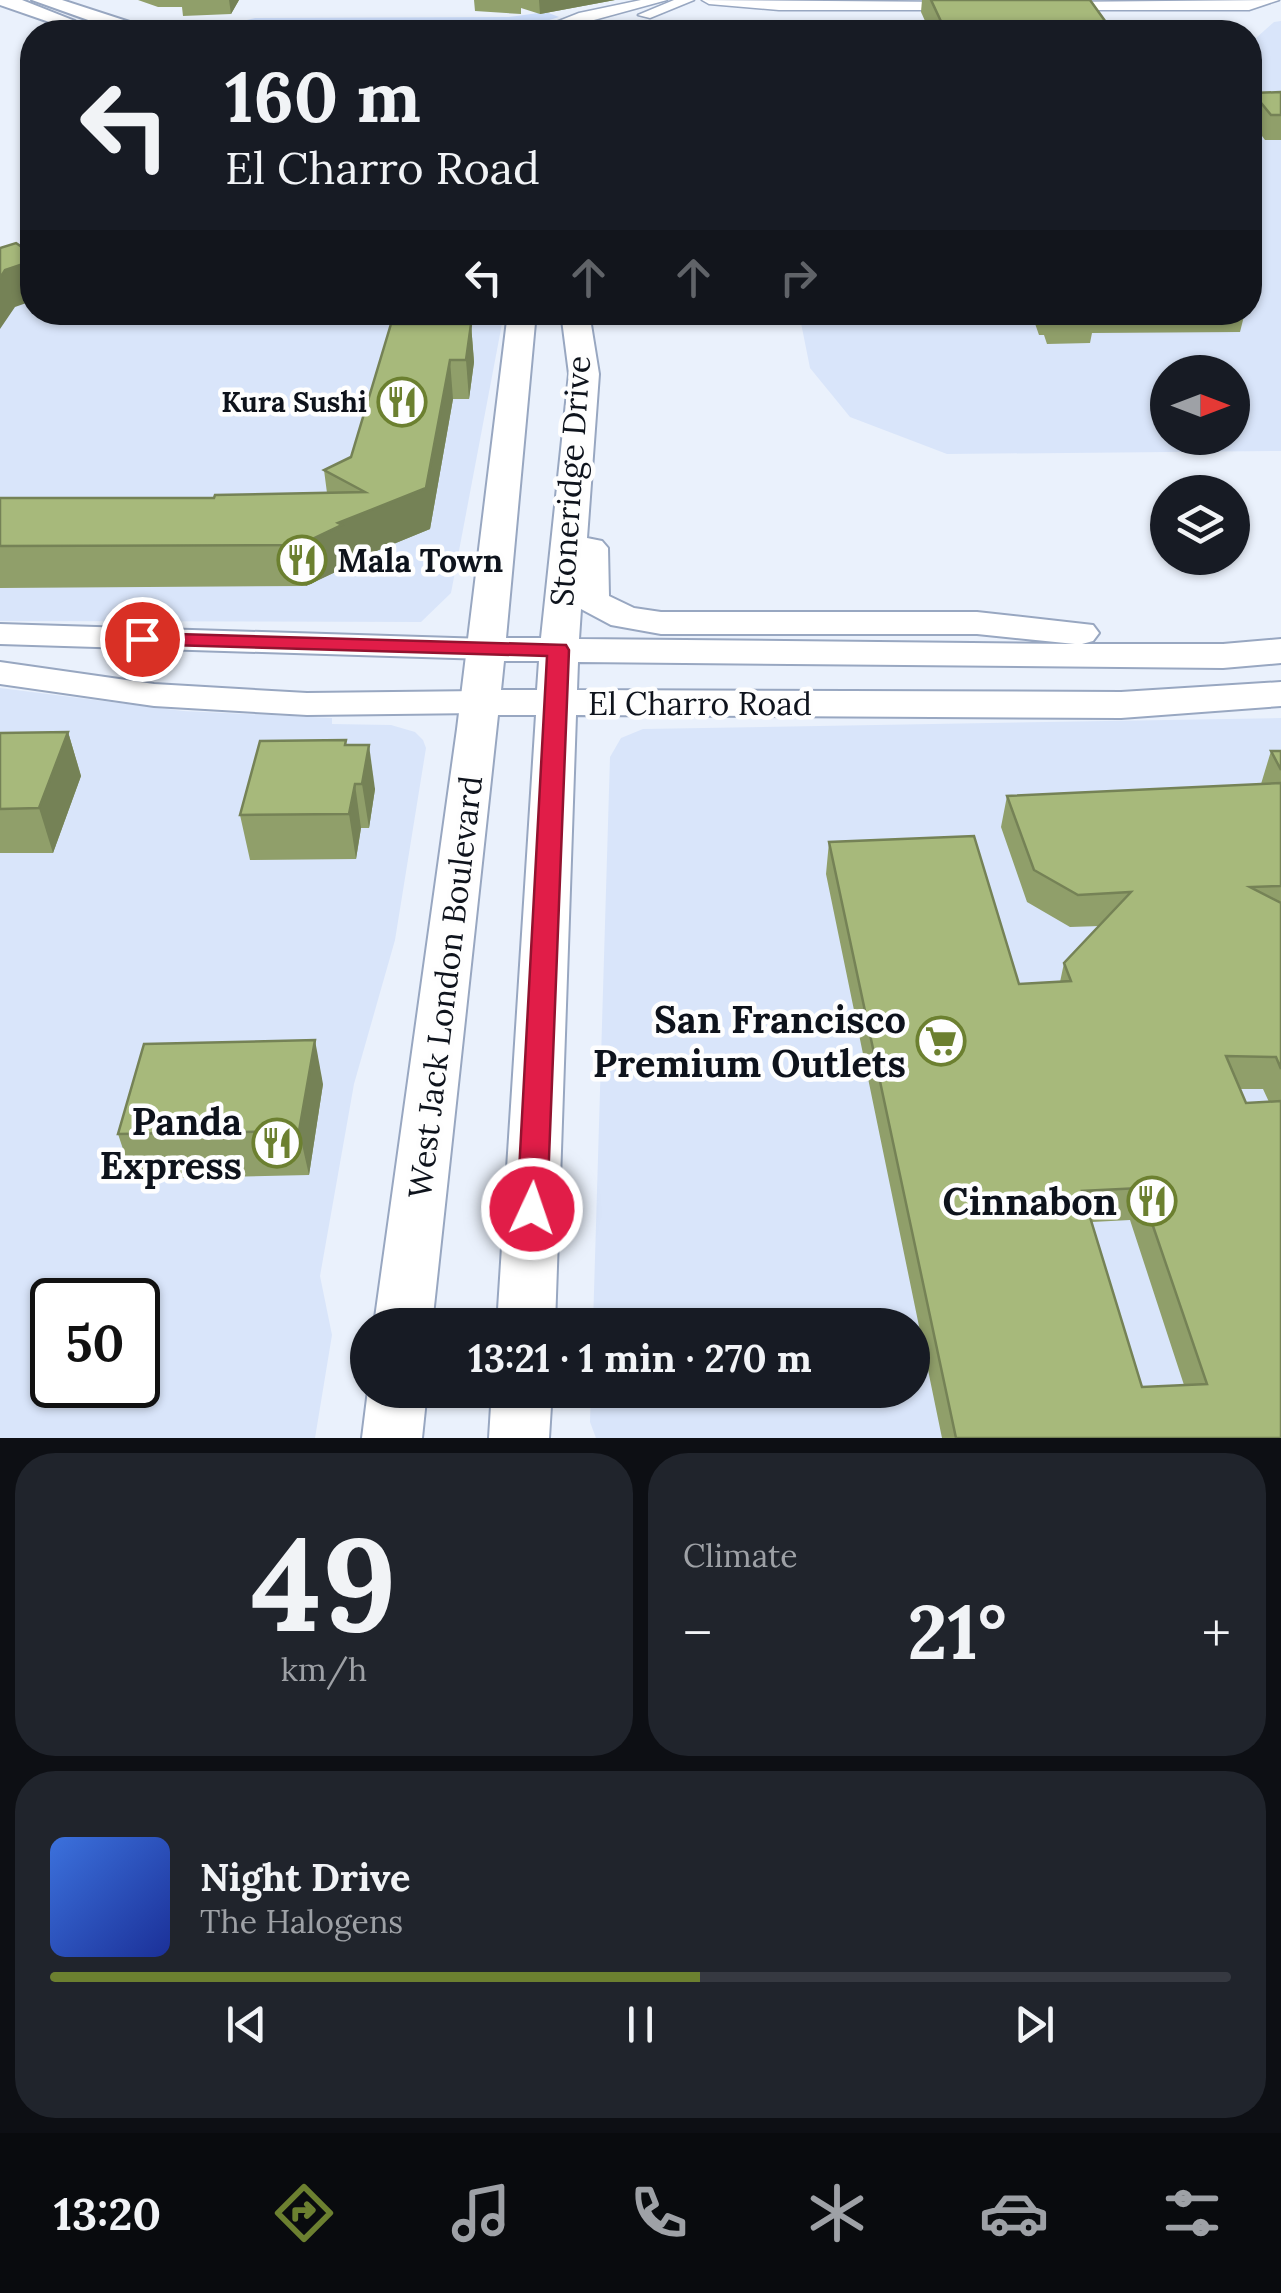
<!DOCTYPE html>
<meta charset="utf-8">
<style>
:root{--surface:#171b24;--page:#20242c;--text:#f1f3f6;--muted:#9ea1a6;--line:#363941;--accent:#6c8030}
body{margin:0;font-family:Lora,serif;background:var(--page);color:var(--text);height:100vh;display:flex;flex-direction:column;font-size:38px;white-space:nowrap}
*{box-sizing:border-box;margin:0}
p{font-size:32px;color:var(--muted)}
.icon{flex:none;width:55px;height:55px;fill:none;stroke:currentColor;stroke-width:2;stroke-linecap:round;stroke-linejoin:round}
.map{position:relative;height:1438px;overflow:hidden}
.panel{display:flex;flex-direction:column;gap:15px;padding:15px;background:#0d0f14;flex:1}
.panel>*{flex:none}
.banner{position:absolute;left:20px;top:20px;width:1242px;height:305px;border-radius:40px;box-shadow:0 2px 8px #0004;background:#171b24;color:var(--text);overflow:hidden}
.needle{width:65px;rotate:90deg}
.controls{position:absolute;left:1150px;top:355px;display:grid;gap:20px}
.controls a{display:grid;place-items:center;width:100px;height:100px;border-radius:50%;background:var(--surface);box-shadow:0 2px 8px #0004;font-size:50px}
.speed{position:absolute;left:30px;top:1278px;display:flex;gap:20px;font-size:50px;font-weight:700;text-align:center}
.speed>*{display:grid;place-content:center;width:130px;height:130px;border-radius:50%;background:var(--surface);box-shadow:0 2px 8px #0004;line-height:1}
.speed .limit{border:5px solid #111;border-radius:15px;background:#fff;color:#111}
.pin{position:absolute;display:grid;place-items:center;width:85px;height:85px;color:#fff;margin:-42px;border:5px solid #fff;border-radius:50%;box-shadow:0 2px 10px #0007}
.me{position:absolute;width:110px;margin:-55px;rotate:3deg;stroke-linejoin:round;filter:drop-shadow(0 0 8px #0008)}
.turn{display:flex;align-items:center;gap:35px;height:210px;padding:0 40px;font-size:45px}
.turn .icon{width:130px;height:130px;stroke-width:2.5}
.turn b{display:block;font-size:70px;line-height:85px}
.lanes{display:flex;align-items:center;height:95px;padding:0 40px;background:#0003;justify-content:center;gap:50px;direction:ltr}
.lanes .off{opacity:.35}
.big{font-size:75px;font-weight:700;line-height:1.1}
.panel .tile{flex:1;display:flex;flex-direction:column;justify-content:center;gap:15px;min-width:0;padding:0 35px;border-radius:40px;background:var(--page)}
.panel .dial{align-items:center;gap:0}
.dial b{font-size:130px;line-height:1}
.song{display:flex;align-items:center;gap:30px}
.cover{width:120px;height:120px;border-radius:15px;background:linear-gradient(135deg,hsl(220 70% 55%),hsl(230 70% 35%))}
.played{height:10px;border-radius:5px;background:linear-gradient(90deg,var(--accent) 55%,var(--line) 55%)}
.keys{display:flex;justify-content:space-around;direction:ltr}
.heat{display:flex;justify-content:space-between;align-items:center;font-size:55px;direction:ltr}
.panel .tiles{flex:1;display:grid;gap:15px;grid-template-columns:1fr 1fr}
.tile:last-child{grid-column:span 2}
.trip{position:absolute;left:350px;top:1308px;width:580px;height:100px;border-radius:50px;background:var(--surface);box-shadow:0 2px 8px #0004;font-weight:700;line-height:100px;text-align:center}
.menu{display:flex;height:160px;justify-content:space-around;align-items:center;background:#090b0e;color:var(--muted)}
.menu .icon{width:70px;height:70px}
.menu .on{color:var(--accent)}
.menu b{font-size:45px;color:var(--text)}
.map>svg:first-child{display:block}
.built{fill:#d9e5fa;fill-rule:evenodd}
.green{fill:#cddefc}
.lines{fill:none;stroke-linecap:round;stroke-linejoin:round}
.minor-tunnel{stroke:#c9d0da;stroke-width:15;stroke-dasharray:15 8;stroke-linecap:butt}
.minor-casing{stroke:#98a7c1;stroke-width:3}
.tertiary-casing{stroke:#98a7c1;stroke-width:4}
.secondary-casing{stroke:#98a7c1;stroke-width:4}
.minor{fill:#fff;fill-rule:evenodd}
.tertiary{fill:#fff;fill-rule:evenodd}
.secondary{fill:#fff;fill-rule:evenodd}
.wall{fill:#909f6a;fill-rule:evenodd}
.shaded-wall{fill:#758256}
.building{fill:#a7b97b;stroke:#758256;stroke-width:2.5;fill-rule:evenodd}
.route{fill:#e11d48;stroke:#92132f;stroke-width:2.5}
.labels{text-anchor:middle;dominant-baseline:central;stroke-width:9;stroke-linejoin:round;paint-order:stroke}
.far-poi-label{font-size:28px;font-weight:bold;fill:#0e131c;stroke:#fefefe;text-anchor:end}
.street-label{font-size:32px;fill:#0e131c;stroke:#fefefe}
.poi-label{font-size:32px;font-weight:bold;fill:#0e131c;stroke:#fefefe;text-anchor:start}
.near-poi-label{font-size:38px;font-weight:bold;fill:#0e131c;stroke:#fefefe;text-anchor:end}
</style>
<div class="map">
<svg width="1281" height="1438" viewBox="0 0 1281 1438">
<rect width="100%" height="100%" fill="#eaf1fc"/>
<g class="built">
<path d="M1281,21V451L947,454L850,417L810,368L799,313L1250,312V39L1256,38L1274,22ZM1168,372H1232V438H1168Z"/>
<polygon points="0,260 32,260 32,312 504,313 451,593 421,622 0,621"/>
<path d="M0,688L183,711L332,718V724L391,725L415,732L423,740L426,748L395,940L354,1084L320,1276L332,1335L315,1438H0ZM52,1300H138V1385H52Z"/>
<polygon points="1281,718 1281,1438 596,1438 590,1422 591,1390 912,1390 912,1325 593,1325 610,757 621,738 643,729"/>
</g>
<polygon class="green" points="546,12 559,17 527,27 357,26 223,32 227,25 255,18 509,17"/>
<g class="lines">
<polyline class="minor-tunnel" points="582,28 598,23"/>
<g class="minor-casing">
<g id="minor">
<polygon points="641,0 667,0 550,32 531,32 579,13"/>
<polygon points="674,0 694,0 650,18 638,15"/>
<polygon points="702,0 957,2 964,6 957,10 779,10 709,4"/>
<polygon points="1279,0 1249,10 1060,10 1053,6 1060,2"/>
</g>
</g>
<g class="tertiary-casing">
<g id="tertiary">
<polygon points="0,624 486,639 498,642 503,649 498,656 486,659 0,644"/>
<polygon points="0,662 154,684 307,693 480,691 492,694 497,702 492,710 480,713 307,715 154,706 0,684"/>
</g>
</g>
<g class="secondary-casing">
<g id="secondary">
<polygon points="0,0 22,0 75,21 65,27 58,25 0,5"/>
<polygon points="32,0 62,0 148,28 151,32 122,32"/>
<path d="M508,312H536L506,638H541L569,374L561,312H589L599,374L587,538L602,541L608,548L609,596L634,608L661,612H977L1093,625L1099,633L1093,641L1082,644H1223L1281,639V663L1223,668L578,662L577,690L1121,692L1281,682V706L1121,718L576,715L555,1325H497L536,715H498L432,1325H374L457,729ZM581,609L611,625L661,634H977L1075,644L579,639ZM504,661H539L537,690H501Z"/>
<polygon points="368,1390 427,1390 422,1438 362,1438"/>
<polygon points="492,1390 552,1390 549,1438 489,1438"/>
</g>
</g>
<use href="#minor" class="minor"/>
<use href="#tertiary" class="tertiary"/>
<use href="#secondary" class="secondary"/>
</g>
<g class="wall">
<polygon points="138,0 239,0 231,14 183,16 182,7 158,7"/>
<polygon points="474,0 615,0 540,14 521,8 521,14 475,11"/>
<polygon points="922,0 1090,0 1113,32 930,32 921,12"/>
<polygon points="1281,92 1281,140 1265,140 1250,120 1250,107 1253,93"/>
<polygon points="1031,312 1245,312 1240,332 1092,333 1090,343 1047,344 1044,335 1039,335"/>
<polygon points="471,324 474,362 469,399 453,399 430,529 347,563 348,566 306,586 0,588 0,498 214,498 327,493 324,470 351,457"/>
<polygon points="68,732 81,776 53,853 0,853 0,733"/>
<polygon points="347,745 375,789 369,828 361,828 356,859 250,860 240,815"/>
<path d="M1271,751H1281V1438H942L826,874L829,842L1019,984L1060,982L1064,963L1100,926L1070,927L1027,902L1001,827L1007,796L1261,784ZM1240,1089H1263L1269,1102L1246,1103ZM1130,1220L1184,1385L1142,1387L1092,1222Z"/>
<polygon points="323,1084 309,1175 133,1179 118,1134"/>
</g>
<g class="shaded-wall">
<polygon points="229,0 239,0 231,14"/>
<polygon points="539,0 615,0 540,14"/>
<polygon points="32,261 32,301 15,307 0,329 0,278 5,270"/>
<polygon points="471,324 474,362 469,399 466,360"/>
<polygon points="450,360 453,399 430,529 347,563 348,566 306,586 300,545 338,523 426,488"/>
<polygon points="68,732 81,776 53,853 39,808"/>
<polygon points="369,745 375,789 369,828 362,784"/>
<polygon points="355,784 361,828 356,859 349,814"/>
<polygon points="315,1040 323,1084 309,1175 299,1131"/>
</g>
<g class="building">
<polygon points="931,0 1090,0 1113,32 946,32"/>
<polygon points="1281,92 1281,115 1271,115 1253,93"/>
<polygon points="16,243 32,254 32,261 5,270 0,278 0,248"/>
<polygon points="391,324 471,324 466,360 450,360 426,488 338,523 342,525 300,545 0,546 0,498 214,498 215,495 365,492 324,470 351,457"/>
<polygon points="68,732 39,808 0,809 0,733"/>
<polygon points="346,740 345,745 369,745 362,784 355,784 349,814 240,815 260,741"/>
<polygon points="1271,751 1281,751 1281,770"/>
<path d="M1281,783V886L1250,887L1281,903V1069L1276,1057L1226,1056L1246,1103L1281,1101V1438H956L829,842L974,836L1019,984L1071,981L1064,963L1131,892L1078,895L1034,870L1007,796ZM1140,1188L1207,1384L1142,1387L1082,1191Z"/>
<polygon points="315,1040 299,1131 118,1134 144,1044"/>
</g>
<polygon class="route" points="142,633 566,645 569,650 547,1209 543,1218 532,1222 521,1218 517,1209 547,656 135,644 132,639"/>
<defs>
<g id="restaurant-ring" transform="scale(2.5)"><circle r="9.5" fill="#fefefe" stroke="#6c8030" stroke-width="1.5"/><path d="M-5-6h1v4h1v-4h1v4h1v-4h1v5L-1.5 .5V6h-2V.5L-5-1ZM5-6V6H3V1.5H1.5Q1.5-4 5-6Z" fill="#6c8030"/></g>
<g id="supermarket-ring" transform="scale(2.5)"><circle r="9.5" fill="#fefefe" stroke="#6c8030" stroke-width="1.5"/><path d="M-6-5.5h2.5l.6 2H6L4.5 2H-2.5L-4.4-4H-6ZM-1.5 3.2a1.3 1.3 0 1 0 .1 0ZM3 3.2a1.3 1.3 0 1 0 .1 0Z" fill="#6c8030"/></g>
</defs>
<g fill-rule="evenodd">
<use href="#restaurant-ring" x="402" y="402"/>
<use href="#restaurant-ring" x="302" y="560"/>
<use href="#supermarket-ring" x="941" y="1041"/>
<use href="#restaurant-ring" x="277" y="1143"/>
<use href="#restaurant-ring" x="1152" y="1201"/>
</g>
<g class="labels">
<g class="far-poi-label">
<text x="367" y="402">Kura Sushi</text>
</g>
<g class="street-label">
<text transform="translate(570 481) rotate(-86)">Stoneridge Drive</text>
<text x="700" y="703">El Charro Road</text>
<text transform="translate(445 987) rotate(-83)">West Jack London Boulevard</text>
</g>
<g class="poi-label">
<text x="337" y="560">Mala Town</text>
</g>
<g class="near-poi-label">
<text x="906" y="1019">San Francisco<tspan x="906" dy="44">Premium Outlets</tspan></text>
<text x="242" y="1121">Panda<tspan x="242" dy="44">Express</tspan></text>
<text x="1117" y="1201">Cinnabon</text>
</g>
</g>
</svg>
<div class="controls">
<a><svg class="needle" viewBox="-14 -14 28 28"><path d="M0-13l5 13h-10z" fill="#e53935"/><path d="M0 13l5-13h-10z" fill="#9ea1a6"/></svg></a>
<a><svg class="icon" aria-label="layers" viewBox="0 0 24 24"><path d="M12 4l9 5-9 5-9-5zM3 14l9 5 9-5"/></svg></a>
</div>
<div class="speed"><div class="limit">50</div></div>
<div class="pin" style="left:142px;top:639px;background:#d93025"><svg class="icon" aria-label="arrive" viewBox="0 0 24 24"><path d="M6 21V4h12l-3 4 3 4H6"/></svg></div>
<svg class="me" style="left:532px;top:1209px" viewBox="-20 -20 40 40"><circle r="17" fill="#e11d48" stroke="#fff" stroke-width="3"/><path d="M0-11L8 9 0 5-8 9z" fill="#fff"/></svg>
<div class="trip">13:21 · 1 min · 270 m</div>
<div class="banner">
<div class="turn"><svg class="icon" aria-label="left" viewBox="0 0 24 24"><path d="M17 20v-9H6M10 6l-5 5 5 5"/></svg><div><b>160 m</b>El Charro Road</div></div>
<div class="lanes"><svg class="icon" aria-label="left" viewBox="0 0 24 24"><path d="M17 20v-9H6M10 6l-5 5 5 5"/></svg><svg class="icon off" aria-label="ahead" viewBox="0 0 24 24"><path d="M12 20V5M6 11l6-6 6 6"/></svg><svg class="icon off" aria-label="ahead" viewBox="0 0 24 24"><path d="M12 20V5M6 11l6-6 6 6"/></svg><svg class="icon off" aria-label="right" viewBox="0 0 24 24"><path d="M7 20v-9h11M14 6l5 5-5 5"/></svg></div>
</div>
</div>
<section class="panel">
<div class="tiles">
<div class="tile dial"><b>49</b><p>km/h</p></div>
<div class="tile"><p>Climate</p>
<div class="heat"><a>−</a><b class="big">21°</b><a>+</a></div>
</div>
<div class="tile">
<div class="song"><i class="cover"></i><div><b>Night Drive</b><p>The Halogens</p></div></div>
<div class="played"></div>
<div class="keys"><svg class="icon" aria-label="previous" viewBox="0 0 24 24"><path d="M18 5L8 12l10 7zM5 5v14"/></svg><svg class="icon" aria-label="pause" viewBox="0 0 24 24"><path d="M8 5v14M16 5v14"/></svg><svg class="icon" aria-label="next" viewBox="0 0 24 24"><path d="M6 5l10 7-10 7zM19 5v14"/></svg></div>
</div>
</div>
</section>
<nav class="menu">
<b>13:20</b>
<svg class="icon on" aria-label="directions" viewBox="0 0 24 24"><path d="M12 3l9 9-9 9-9-9zM9 14v-3h6M13 9l2 2-2 2"/></svg>
<svg class="icon" aria-label="music" viewBox="0 0 24 24"><path d="M9 18V5l10-2v13"/><circle cx="6" cy="18" r="3"/><circle cx="16" cy="16" r="3"/></svg>
<svg class="icon" aria-label="phone" viewBox="0 0 24 24"><path d="M5 4h4l2 5-3 2q2 4 5 5l2-3 5 2v4C11 20 4 13 5 4z"/></svg>
<svg class="icon" aria-label="climate" viewBox="0 0 24 24"><path d="M12 3v18M4 7l16 10M4 17L20 7"/></svg>
<svg class="icon" aria-label="car" viewBox="0 0 24 24"><path d="M5 17H2v-5l4-1 3-4h7l3 4 3 1v5h-3M9 17h6M6 11h13"/><circle cx="7" cy="17" r="2"/><circle cx="17" cy="17" r="2"/></svg>
<svg class="icon" aria-label="filters" viewBox="0 0 24 24"><path d="M4 7h16M4 17h16"/><circle cx="9" cy="7" r="2"/><circle cx="15" cy="17" r="2"/></svg>
</nav>
